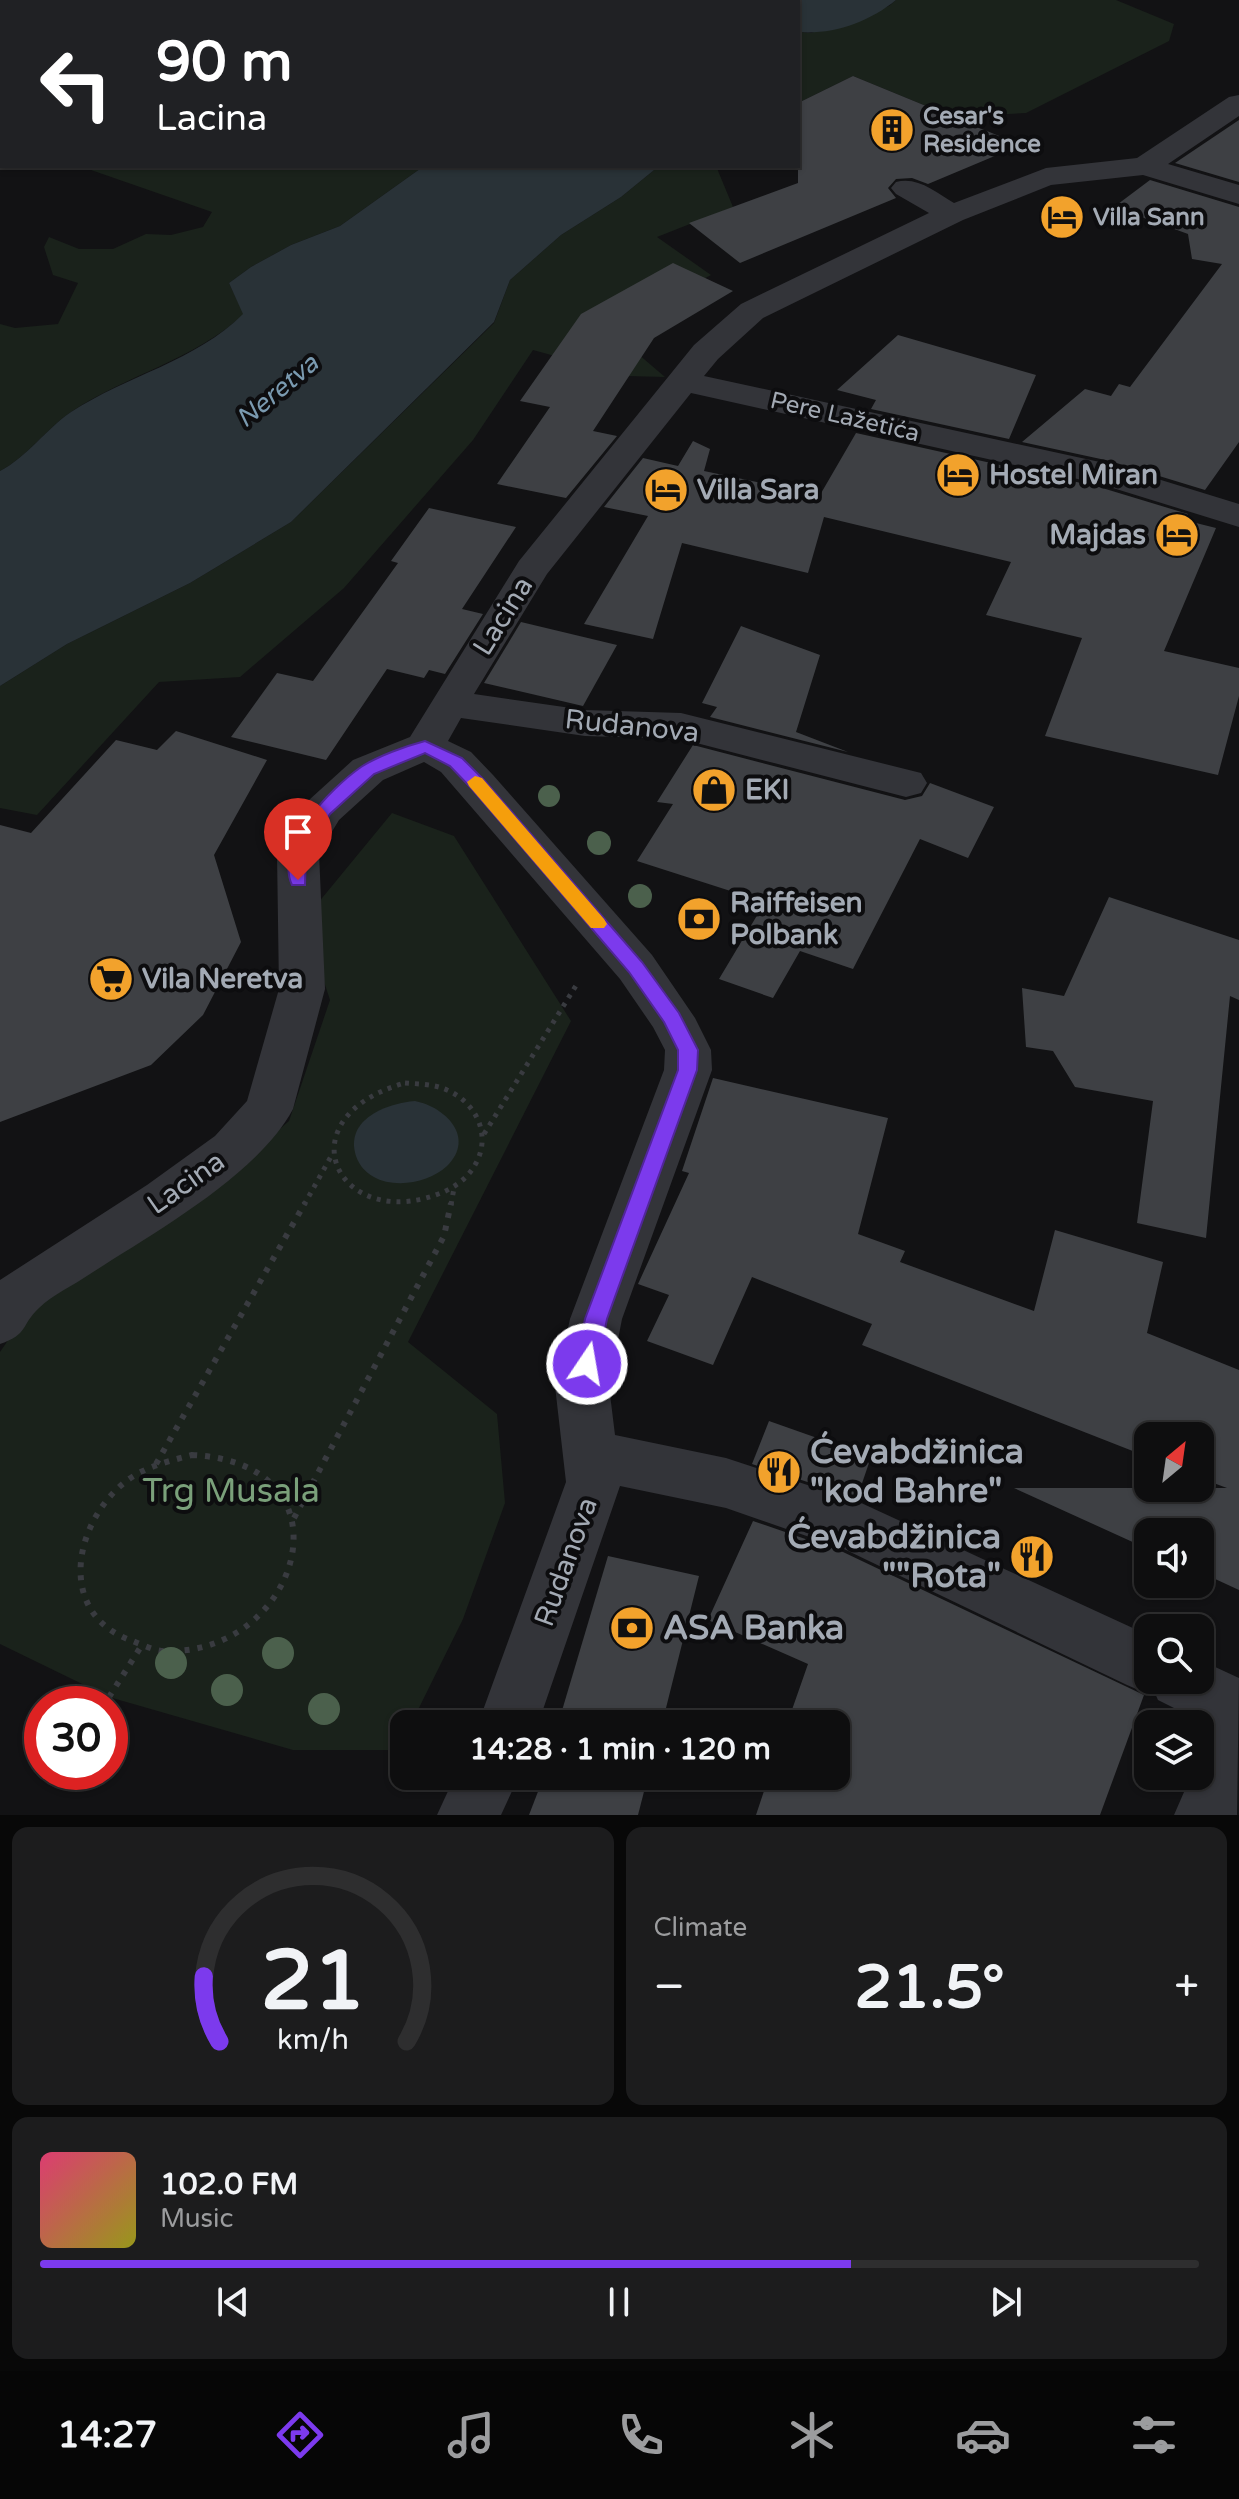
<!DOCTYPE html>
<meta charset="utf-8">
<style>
:root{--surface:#0e0e0f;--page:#1c1c1d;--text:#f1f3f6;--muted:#9b9c9e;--line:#2e2e2f;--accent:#7c3aed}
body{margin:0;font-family:"Varela Round",sans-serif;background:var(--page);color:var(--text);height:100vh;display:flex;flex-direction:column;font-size:30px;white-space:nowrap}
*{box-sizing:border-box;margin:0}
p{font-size:26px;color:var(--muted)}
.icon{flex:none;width:44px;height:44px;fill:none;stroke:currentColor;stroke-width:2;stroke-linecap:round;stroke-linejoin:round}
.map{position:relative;height:1815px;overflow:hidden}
.sheet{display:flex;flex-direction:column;gap:12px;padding:12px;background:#080808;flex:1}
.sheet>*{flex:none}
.guide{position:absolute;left:0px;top:0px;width:800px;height:168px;box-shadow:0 2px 6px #0004,0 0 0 2px var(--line);background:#202124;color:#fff;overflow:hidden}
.needle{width:52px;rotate:29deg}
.controls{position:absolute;left:1134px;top:1422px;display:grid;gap:16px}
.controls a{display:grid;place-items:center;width:80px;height:80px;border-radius:16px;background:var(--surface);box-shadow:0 2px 6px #0004,0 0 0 2px var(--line);font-size:40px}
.speed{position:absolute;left:24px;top:1686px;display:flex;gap:16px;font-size:40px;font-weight:700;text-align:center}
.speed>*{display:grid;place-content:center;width:104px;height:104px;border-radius:50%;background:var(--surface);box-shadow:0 2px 6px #0004,0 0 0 2px var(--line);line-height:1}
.speed .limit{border:12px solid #d22;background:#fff;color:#111}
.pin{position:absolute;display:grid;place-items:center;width:68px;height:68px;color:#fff;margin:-82px -34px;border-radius:50% 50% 50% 0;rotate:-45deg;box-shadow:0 0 8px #0007}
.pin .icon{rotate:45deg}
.me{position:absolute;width:88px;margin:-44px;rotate:12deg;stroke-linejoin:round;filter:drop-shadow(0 0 6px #0008)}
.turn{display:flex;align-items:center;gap:28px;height:168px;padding:0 24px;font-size:36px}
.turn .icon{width:104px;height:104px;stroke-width:2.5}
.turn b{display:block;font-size:56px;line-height:68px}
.big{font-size:60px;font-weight:800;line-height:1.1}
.sheet .tile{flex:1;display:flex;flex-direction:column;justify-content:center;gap:12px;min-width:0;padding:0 28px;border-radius:16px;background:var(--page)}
.sheet .dial{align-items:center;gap:0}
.dial svg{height:208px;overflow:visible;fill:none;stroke:var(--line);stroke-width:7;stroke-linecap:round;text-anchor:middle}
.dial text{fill:var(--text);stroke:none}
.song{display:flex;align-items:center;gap:24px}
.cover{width:96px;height:96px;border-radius:12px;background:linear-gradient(135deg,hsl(340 70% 55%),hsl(60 70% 35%))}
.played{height:8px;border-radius:4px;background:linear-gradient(90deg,var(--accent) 70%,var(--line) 70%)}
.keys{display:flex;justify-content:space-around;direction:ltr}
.heat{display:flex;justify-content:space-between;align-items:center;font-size:44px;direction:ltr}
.sheet .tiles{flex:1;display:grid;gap:12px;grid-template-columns:1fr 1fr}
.tile:last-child{grid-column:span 2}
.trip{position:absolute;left:390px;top:1710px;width:460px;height:80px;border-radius:16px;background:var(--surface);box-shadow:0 2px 6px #0004,0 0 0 2px var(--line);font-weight:800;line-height:80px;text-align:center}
.menu{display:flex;height:128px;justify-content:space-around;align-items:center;background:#060606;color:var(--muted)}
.menu .icon{width:56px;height:56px}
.menu .current{color:var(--accent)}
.menu b{font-size:36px;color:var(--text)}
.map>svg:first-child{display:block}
.green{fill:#1a221b}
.water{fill:#293237}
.building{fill:#3e4044}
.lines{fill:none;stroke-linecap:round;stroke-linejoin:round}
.path-far1{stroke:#393b40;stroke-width:5;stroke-dasharray:4 6;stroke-linecap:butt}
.path{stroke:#393b40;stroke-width:6;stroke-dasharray:5 8;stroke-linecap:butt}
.minor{fill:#333439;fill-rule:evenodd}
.tree{fill:#4b604c}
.route{fill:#7c3aed;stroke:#51269a;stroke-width:2}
.slow{fill:#f59e0b}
.labels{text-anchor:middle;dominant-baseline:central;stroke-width:8;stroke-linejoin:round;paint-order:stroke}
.far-poi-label{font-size:24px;font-weight:bold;fill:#a3aab4;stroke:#0d0d0f;text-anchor:start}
.far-street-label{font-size:24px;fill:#a3aab4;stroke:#0d0d0f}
.far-water-label{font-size:26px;font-style:italic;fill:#7a9ab0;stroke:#0d0d0f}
.poi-label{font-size:28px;font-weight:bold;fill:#a3aab4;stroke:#0d0d0f;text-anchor:start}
.street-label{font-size:28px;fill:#a3aab4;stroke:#0d0d0f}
.near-poi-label{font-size:34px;font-weight:bold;fill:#a3aab4;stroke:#0d0d0f;text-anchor:start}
.near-park-label{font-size:34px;fill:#7aa07a;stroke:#0d0d0f}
</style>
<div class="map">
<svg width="1239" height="1815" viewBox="0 0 1239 1815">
<rect width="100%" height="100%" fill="#121214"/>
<g class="green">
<polygon points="896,0 1116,0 1174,24 1169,41 1026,113 953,117 853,76 798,103 798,32 811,33 889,6"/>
<path d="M109,166H424L340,226L291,245L251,267L229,283L244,314C194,360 126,375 71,412C46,429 27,457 0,471V324L15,328L58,324L78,283L53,275L44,247L49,237L79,249H113L146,234L171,235L203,227L212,212L91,170Z"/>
<polygon points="659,166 716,166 733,207 657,237 711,275 666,299 624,342 665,377 627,376 533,350 473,440 344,588 240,677 159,682 37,815 0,808 0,686 67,644 190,583 291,522 494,323 510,280 561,235 621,197"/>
<polygon points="392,813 454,836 571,1021 408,1342 497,1414 505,1503 463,1619 411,1724 404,1724 404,1738 398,1750 293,1750 109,1697 0,1644 0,1352 13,1333 61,1282 189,1208 289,1121 330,1000 304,920"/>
</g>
<g class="water">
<path d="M686,0H896C869,22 833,35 798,32V2H684Z"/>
<path d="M424,166H659L621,197L561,235L510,280L494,322L291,522L190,583L67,644L0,686V471C27,457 46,429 71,412C126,376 196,361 243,314L229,283L251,267L291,245L340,226Z"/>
<path d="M415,1101C445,1107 476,1137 447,1166C424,1188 369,1193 356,1156C344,1119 388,1103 415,1101Z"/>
</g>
<g class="building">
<polygon points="853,76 1021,145 928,184 912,178 896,179 888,188 896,198 740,263 689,223 798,183 798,103"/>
<polygon points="1239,120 1239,182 1175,163"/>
<polygon points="1150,180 1239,207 1239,442 1205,490 1110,461 1022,442 1085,389 1111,396 1119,384 1130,387 1222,264 1192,259 1188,234 1114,207"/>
<polygon points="673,263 733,291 654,338 593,431 617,436 566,498 497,484 550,407 520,401 581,314"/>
<polygon points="898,335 1036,375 1009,439 871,409 876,400 837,390"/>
<polygon points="856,433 1099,487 1188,514 1184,520 1216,528 1164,651 1239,668 1239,696 1218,775 1045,736 1082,638 986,615 1011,562 824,517 808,573 682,543 653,639 584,624 648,516 604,507 643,458 678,466 693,441 710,449 704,471 820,495"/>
<polygon points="429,508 516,527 462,609 483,614 445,674 429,670 424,678 387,669 326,760 231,737 277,673 313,681 398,563 391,561"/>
<polygon points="521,622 617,645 583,706 484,683"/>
<polygon points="741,626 820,655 796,732 848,752 710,717 717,707 702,703"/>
<polygon points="176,731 267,760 214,855 241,942 203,1015 151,1065 0,1122 0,825 31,833 116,740 157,750"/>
<polygon points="693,745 905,800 922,796 930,783 994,807 968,858 920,839 853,969 800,951 773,998 719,979 765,902 637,861 673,804 657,802"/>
<polygon points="1109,897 1239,940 1239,1000 1230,996 1206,1238 1137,1223 1153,1101 1075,1087 1053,1051 1026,1047 1022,988 1064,996"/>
<polygon points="713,1078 888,1118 858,1234 905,1251 900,1262 1034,1311 1055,1230 1163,1262 1147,1333 1239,1370 1239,1590 1200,1572 1200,1532 1148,1532 1148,1549 1014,1488 1227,1488 1200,1478 1200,1436 1148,1436 1148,1457 862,1345 872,1324 752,1277 713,1365 647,1341 669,1295 638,1284 689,1173 682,1171"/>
<polygon points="769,1421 871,1457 857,1498 752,1464"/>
<polygon points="753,1521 843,1552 1144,1695 1100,1815 756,1815 769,1776 836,1776 836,1724 787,1724 808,1664 708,1620"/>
<polygon points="608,1556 699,1576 662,1724 558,1724"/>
<polygon points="544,1776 648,1776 638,1815 529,1815"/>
</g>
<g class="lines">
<g class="path-far1">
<path d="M405,1083C419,1084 434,1084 447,1090C477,1103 492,1136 475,1165C465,1183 445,1193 426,1198C332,1223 287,1116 405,1083Z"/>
<polyline points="484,1134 577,984"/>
<polyline points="304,1205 333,1153"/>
<polyline points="451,1205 454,1188"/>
</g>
<g class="path">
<path d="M192,1455C358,1463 300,1656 165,1651C154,1651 141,1644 130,1640C57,1613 73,1524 125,1482C144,1467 169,1461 192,1455Z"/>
<polyline points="156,1464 305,1203"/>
<polyline points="294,1518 444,1236 451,1203"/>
<polyline points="109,1697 140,1648"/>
</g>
<g class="minor">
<polygon points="0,10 2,11 2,27 0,26"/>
<path d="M1239,95V116L1168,164L1239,185V204L1143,175L1051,185L963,220L763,318L718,359L704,376L1109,464L1239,504V527L1100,484L691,393L547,574L474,694L585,710L681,713L921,773L927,783L921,793L906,797L681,739L585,736L461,718L448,741L471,752L493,775L652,955L695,1018L711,1050L712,1070L622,1319L609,1386L615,1435L726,1458L859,1502L1148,1635V1680H1200V1660L1239,1678L1237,1815H1174L1191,1776H1200V1758L1214,1728L1158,1700L1154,1691L1148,1694L1127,1685L844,1549L726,1508L620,1486L538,1724H478L566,1482L555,1386L570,1319L664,1070L665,1050L653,1027L620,979L441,772L424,762L383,780L339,820L319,853L325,989L293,1109C257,1176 153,1233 90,1274C74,1285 52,1295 39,1308C20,1326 29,1334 0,1344V1280L147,1185L215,1136L247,1101L279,989L277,853L309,800L353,760L410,737L519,561L694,345L741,304L929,213L896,194L891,188L896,182C917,176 936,192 954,203L1046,168L1137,158L1229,97Z"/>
<polygon points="455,1776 519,1776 501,1815 437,1815"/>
</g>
</g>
<g class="tree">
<circle cx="549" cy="796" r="11"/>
<circle cx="599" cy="843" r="12"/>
<circle cx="640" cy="896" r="12"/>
<circle cx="278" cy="1653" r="16"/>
<circle cx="171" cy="1663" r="16"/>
<circle cx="227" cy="1690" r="16"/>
<circle cx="324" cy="1709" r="16"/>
</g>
<path class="route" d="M425,741L462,758L484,780L642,962L679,1013L698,1050L697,1070L607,1319L598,1364L594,1371L587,1374L579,1371L576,1364L585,1319L678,1070V1050L664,1022L629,972L472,789L450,766L425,753L374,774L330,814L306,853L305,885H292C274,846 331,788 361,767C378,756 406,746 425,741Z"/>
<polygon class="slow" points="475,776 482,778 604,919 607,924 604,928 591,928 469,786 467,782"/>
<defs>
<g id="building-disc" transform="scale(2.3)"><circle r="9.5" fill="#f2a22c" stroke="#0d0d0f"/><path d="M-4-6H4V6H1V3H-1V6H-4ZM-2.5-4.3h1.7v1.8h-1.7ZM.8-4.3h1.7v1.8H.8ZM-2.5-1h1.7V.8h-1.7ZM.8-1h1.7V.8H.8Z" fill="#111"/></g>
<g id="hotel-disc" transform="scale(2.3)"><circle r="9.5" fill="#f2a22c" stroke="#0d0d0f"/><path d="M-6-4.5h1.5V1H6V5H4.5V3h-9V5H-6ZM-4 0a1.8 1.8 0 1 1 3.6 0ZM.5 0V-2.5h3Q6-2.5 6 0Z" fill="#111"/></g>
<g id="shop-disc" transform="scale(2.3)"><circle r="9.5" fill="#f2a22c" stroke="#0d0d0f"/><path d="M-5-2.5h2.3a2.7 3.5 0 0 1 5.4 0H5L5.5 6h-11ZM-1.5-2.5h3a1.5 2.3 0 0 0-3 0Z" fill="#111"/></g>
<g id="bank-disc" transform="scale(2.3)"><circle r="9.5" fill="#f2a22c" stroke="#0d0d0f"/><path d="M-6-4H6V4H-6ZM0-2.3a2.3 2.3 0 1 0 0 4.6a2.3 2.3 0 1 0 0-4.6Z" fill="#111"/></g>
<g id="supermarket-disc" transform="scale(2.3)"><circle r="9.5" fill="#f2a22c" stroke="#0d0d0f"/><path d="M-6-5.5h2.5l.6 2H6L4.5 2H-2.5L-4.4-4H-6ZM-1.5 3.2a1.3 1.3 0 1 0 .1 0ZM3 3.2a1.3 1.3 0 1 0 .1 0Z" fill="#111"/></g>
<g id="restaurant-disc" transform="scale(2.3)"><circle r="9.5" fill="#f2a22c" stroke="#0d0d0f"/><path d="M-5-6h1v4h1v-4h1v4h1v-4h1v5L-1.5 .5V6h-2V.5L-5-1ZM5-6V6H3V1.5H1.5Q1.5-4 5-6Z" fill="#111"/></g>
</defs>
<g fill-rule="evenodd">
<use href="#building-disc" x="892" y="130"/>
<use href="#hotel-disc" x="1062" y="217"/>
<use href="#hotel-disc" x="958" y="475"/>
<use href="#hotel-disc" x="666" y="490"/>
<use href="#hotel-disc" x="1177" y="535"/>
<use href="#shop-disc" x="714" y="790"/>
<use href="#bank-disc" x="699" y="919"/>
<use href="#supermarket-disc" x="111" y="979"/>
<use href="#restaurant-disc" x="779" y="1472"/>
<use href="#restaurant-disc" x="1032" y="1557"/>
<use href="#bank-disc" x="632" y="1628"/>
</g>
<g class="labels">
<g class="far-poi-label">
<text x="923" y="116">Cesar's<tspan x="923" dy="28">Residence</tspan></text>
<text x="1093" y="217">Villa Sann</text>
</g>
<g class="far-street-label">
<text transform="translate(845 417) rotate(13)">Pere Lažetića</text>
</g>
<g class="far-water-label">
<text transform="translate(277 391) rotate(-40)">Neretva</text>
</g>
<g class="poi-label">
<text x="989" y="475">Hostel Miran</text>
<text x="697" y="490">Villa Sara</text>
<text x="1146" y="535" text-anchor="end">Majdas</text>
<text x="745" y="790">EKI</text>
<text x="730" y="903">Raiffeisen<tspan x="730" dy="32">Polbank</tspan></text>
<text x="142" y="979">Vila Neretva</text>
</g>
<g class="street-label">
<text transform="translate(503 616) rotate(-58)">Lacina</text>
<text transform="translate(632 726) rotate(6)">Rudanova</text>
<text transform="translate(186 1183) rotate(-35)">Lacina</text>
<text transform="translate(566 1562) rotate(-70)">Rudanova</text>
</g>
<g class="near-poi-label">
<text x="810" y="1452">Ćevabdžinica<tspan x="810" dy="39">"kod Bahre"</tspan></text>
<text x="1001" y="1537" text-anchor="end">Ćevabdžinica<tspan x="1001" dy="39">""Rota"</tspan></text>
<text x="663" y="1628">ASA Banka</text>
</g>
<g class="near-park-label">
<text x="231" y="1491">Trg Musala</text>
</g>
</g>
</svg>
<div class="controls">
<a><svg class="needle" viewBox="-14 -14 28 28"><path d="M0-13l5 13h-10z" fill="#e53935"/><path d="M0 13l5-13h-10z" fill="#9b9c9e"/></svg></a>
<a><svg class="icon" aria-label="sound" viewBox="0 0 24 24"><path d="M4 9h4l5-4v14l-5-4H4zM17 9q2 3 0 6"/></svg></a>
<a><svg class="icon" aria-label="search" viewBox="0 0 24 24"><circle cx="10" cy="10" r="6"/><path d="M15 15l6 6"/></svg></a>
<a><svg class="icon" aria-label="layers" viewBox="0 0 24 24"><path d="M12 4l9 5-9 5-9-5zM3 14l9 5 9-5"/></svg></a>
</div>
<div class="speed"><div class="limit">30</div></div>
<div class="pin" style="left:298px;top:880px;background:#d93025"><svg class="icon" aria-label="arrive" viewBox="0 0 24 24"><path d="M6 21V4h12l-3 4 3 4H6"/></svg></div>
<svg class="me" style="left:587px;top:1364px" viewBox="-20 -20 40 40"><circle r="17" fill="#7c3aed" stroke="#fff" stroke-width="3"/><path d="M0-11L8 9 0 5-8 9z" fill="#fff"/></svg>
<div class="trip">14:28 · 1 min · 120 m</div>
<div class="guide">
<div class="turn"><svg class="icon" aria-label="left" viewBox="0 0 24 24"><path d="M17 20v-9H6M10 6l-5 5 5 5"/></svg><div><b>90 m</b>Lacina</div></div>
</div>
</div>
<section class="sheet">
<div class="tiles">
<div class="tile dial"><svg viewBox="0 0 100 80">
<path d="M14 69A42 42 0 1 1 86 69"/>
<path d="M14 69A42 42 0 0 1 8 44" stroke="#7c3aed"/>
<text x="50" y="56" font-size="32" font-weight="700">21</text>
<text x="50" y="72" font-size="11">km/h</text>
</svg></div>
<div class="tile"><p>Climate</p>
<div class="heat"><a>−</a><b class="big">21.5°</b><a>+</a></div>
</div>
<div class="tile">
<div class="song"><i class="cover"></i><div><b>102.0 FM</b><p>Music</p></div></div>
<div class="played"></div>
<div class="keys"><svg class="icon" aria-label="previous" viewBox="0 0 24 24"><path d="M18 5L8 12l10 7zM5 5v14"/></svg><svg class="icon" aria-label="pause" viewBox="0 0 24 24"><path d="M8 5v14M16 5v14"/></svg><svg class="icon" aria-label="next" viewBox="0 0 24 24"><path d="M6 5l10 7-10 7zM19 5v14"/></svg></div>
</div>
</div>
</section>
<nav class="menu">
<b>14:27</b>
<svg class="icon current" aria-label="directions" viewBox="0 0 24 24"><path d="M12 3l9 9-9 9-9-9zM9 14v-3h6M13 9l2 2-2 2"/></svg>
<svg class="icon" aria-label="music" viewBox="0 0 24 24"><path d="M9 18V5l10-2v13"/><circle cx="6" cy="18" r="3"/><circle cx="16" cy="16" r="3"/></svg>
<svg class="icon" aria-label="phone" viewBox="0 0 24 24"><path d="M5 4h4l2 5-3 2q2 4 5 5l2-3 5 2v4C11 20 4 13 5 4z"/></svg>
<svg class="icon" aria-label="climate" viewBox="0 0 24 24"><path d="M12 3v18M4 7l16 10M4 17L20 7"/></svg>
<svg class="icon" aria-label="car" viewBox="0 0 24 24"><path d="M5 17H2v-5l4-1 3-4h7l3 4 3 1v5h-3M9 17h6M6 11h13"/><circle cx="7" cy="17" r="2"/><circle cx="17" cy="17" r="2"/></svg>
<svg class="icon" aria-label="filters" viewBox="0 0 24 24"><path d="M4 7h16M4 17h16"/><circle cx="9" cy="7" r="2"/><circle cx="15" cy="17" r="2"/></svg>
</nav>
